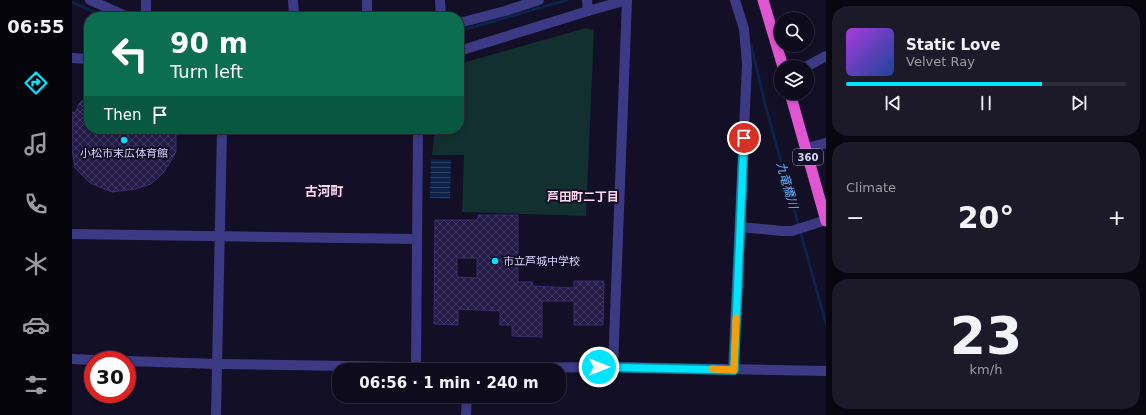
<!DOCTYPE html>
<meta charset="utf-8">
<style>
:root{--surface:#0e0b1c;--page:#1c1929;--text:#f1f3f6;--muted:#9b9ba3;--line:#2e2b3b;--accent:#00e5ff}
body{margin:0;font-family:"DejaVu Sans","Noto Sans JP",sans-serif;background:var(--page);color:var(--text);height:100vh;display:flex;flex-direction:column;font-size:15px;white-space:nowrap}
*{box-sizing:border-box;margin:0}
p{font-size:13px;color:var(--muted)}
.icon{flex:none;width:22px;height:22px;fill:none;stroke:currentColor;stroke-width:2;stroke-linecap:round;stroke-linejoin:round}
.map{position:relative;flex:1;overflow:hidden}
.details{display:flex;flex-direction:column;gap:6px;padding:6px;background:#08060f;width:320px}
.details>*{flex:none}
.hud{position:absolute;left:12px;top:12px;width:380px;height:122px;border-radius:16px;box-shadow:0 2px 6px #0003,0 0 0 1px var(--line);background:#0b6e4f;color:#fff;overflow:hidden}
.tools{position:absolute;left:702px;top:12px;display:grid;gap:8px}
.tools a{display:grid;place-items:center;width:40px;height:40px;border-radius:50%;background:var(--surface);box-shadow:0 2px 6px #0003,0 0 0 1px var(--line);font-size:20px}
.speed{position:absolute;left:12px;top:351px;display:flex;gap:8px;font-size:20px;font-weight:700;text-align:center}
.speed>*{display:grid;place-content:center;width:52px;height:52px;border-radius:50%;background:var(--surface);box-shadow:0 2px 6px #0003,0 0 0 1px var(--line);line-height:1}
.speed .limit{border:6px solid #d22;background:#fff;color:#111}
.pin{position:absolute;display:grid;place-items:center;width:34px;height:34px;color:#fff;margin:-17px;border:2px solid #fff;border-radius:50%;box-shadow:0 1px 4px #0007}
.me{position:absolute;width:44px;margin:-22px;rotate:90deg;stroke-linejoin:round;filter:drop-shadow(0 0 3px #0008)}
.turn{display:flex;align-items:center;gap:14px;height:84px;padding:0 20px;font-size:18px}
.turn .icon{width:52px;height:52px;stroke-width:2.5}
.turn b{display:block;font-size:28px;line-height:34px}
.then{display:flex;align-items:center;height:38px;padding:0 20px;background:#0003;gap:8px;font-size:15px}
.big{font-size:30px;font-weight:800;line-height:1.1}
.details .tile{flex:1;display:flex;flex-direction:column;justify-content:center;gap:6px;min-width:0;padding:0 14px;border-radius:16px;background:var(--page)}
.details .dial{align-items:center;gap:0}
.dial b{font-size:52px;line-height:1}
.song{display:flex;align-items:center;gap:12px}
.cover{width:48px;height:48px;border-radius:6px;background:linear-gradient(135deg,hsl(280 70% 55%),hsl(220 70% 35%))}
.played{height:4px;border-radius:2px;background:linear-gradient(90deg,var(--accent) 70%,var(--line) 70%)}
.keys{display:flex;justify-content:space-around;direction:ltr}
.heat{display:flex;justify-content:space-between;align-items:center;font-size:22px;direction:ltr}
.trip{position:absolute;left:260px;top:363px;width:234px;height:40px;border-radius:16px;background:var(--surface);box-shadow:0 2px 6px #0003,0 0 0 1px var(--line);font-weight:800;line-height:40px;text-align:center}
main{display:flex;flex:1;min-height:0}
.tab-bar{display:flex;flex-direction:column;width:72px;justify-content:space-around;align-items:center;background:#06040b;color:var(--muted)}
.tab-bar .icon{width:28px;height:28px}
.tab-bar .current{color:var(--accent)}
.tab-bar b{font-size:18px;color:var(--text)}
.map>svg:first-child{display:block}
.grass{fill:#12302f}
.water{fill:url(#water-rules)}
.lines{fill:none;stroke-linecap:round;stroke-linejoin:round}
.stream{stroke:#0c2248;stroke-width:3}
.building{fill:url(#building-cross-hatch);stroke:#3b2d73;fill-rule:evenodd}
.minor{stroke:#3d3a85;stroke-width:10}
.tertiary{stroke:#3d3a85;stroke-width:10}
.trunk{stroke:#e055d1;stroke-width:11}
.route-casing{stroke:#0095a6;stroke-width:10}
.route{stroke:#00e5ff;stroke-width:7}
.slow{stroke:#f59e0b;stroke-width:7}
.poi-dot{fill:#00e5ff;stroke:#130f26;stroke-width:1.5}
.labels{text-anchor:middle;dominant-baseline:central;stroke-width:4;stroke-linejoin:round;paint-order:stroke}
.shield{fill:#130f26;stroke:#9e99be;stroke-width:1}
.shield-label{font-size:10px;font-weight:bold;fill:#d9d4ff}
.poi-label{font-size:11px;fill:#d9d4ff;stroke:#130f26}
.water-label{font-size:12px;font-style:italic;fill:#62b6ff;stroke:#130f26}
.neighbourhood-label{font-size:12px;font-weight:bold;fill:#ffd6f0;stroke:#130f26}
.quarter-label{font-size:13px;font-weight:bold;fill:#ffd6f0;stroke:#130f26}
</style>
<main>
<nav class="tab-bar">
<b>06:55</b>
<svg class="icon current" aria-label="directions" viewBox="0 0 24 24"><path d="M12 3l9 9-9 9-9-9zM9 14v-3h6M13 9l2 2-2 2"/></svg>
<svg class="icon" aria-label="music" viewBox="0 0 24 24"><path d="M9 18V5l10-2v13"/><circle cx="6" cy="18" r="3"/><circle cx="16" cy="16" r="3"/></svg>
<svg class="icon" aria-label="phone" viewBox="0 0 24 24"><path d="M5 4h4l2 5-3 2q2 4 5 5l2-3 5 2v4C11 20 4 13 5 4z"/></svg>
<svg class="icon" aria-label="climate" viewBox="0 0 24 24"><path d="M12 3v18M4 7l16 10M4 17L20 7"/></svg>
<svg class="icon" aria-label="car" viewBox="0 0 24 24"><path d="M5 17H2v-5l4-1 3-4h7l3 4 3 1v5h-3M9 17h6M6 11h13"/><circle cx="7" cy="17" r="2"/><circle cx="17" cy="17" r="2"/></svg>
<svg class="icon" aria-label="filters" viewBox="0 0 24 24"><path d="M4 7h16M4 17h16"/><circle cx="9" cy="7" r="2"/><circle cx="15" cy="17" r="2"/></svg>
</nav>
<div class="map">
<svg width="754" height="415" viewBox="0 0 754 415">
<defs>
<pattern id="water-rules" width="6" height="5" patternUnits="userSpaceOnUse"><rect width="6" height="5" fill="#0c2248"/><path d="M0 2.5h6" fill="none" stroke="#2f4163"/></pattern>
<pattern id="building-cross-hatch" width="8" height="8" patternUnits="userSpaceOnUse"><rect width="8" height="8" fill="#241b47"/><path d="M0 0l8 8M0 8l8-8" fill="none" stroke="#433b63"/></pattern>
</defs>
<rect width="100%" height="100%" fill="#130f26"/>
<polygon class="grass" points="514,28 522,30 514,216 390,212 392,155 360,155 363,129 387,129 387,64"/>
<polygon class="water" points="359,159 379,160 378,199 358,198"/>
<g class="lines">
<g class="stream">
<polyline points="0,2 33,17"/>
<polyline points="387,31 495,0"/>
<polyline points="679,45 693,104 754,324"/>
</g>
</g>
<g class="building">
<polygon points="17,94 17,129 104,129 104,152 92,172 79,184 63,189 40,192 18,183 3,168 1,155 0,156 0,112 3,113 7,104"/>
<path d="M406,215H446V282H461L460,286L502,288V281H532L531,325H502V301H470V337L440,336V325H428V311L386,309V325L362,324L363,220H406ZM385,258H405V278L385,277Z"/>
</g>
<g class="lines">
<g class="minor">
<polyline points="18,0 56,17"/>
<polyline points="221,0 222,17"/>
<polyline points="295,0 295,17"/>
<polyline points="368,0 369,17"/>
<polyline points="515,0 516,11"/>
<polyline points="74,17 74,0"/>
<polyline points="387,23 433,11 467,0"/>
<polyline points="734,67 754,56"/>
<polyline points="734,148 754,143"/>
<polyline points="668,227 710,231 720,231 754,220"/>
<polyline points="0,234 345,239"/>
<polyline points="0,359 21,360"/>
<polyline points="55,361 145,364 396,368 541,367 754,371"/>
<polyline points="344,367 346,129"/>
<polyline points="541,367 555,0"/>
<polyline points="661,370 675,64 672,29 663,0"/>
<polyline points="144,415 150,129"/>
<polyline points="394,415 395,396"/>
</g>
<g class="tertiary">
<polyline points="387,51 516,11 555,0"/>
<polyline points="0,58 17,59"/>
</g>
<g class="trunk">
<polyline points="691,0 711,67"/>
<polyline points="718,93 754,221"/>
</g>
</g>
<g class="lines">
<g class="route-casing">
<polyline id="route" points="527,367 662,370 672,138"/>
</g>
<use href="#route" class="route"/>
<polyline class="slow" points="640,369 662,370 664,318"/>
</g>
<g class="poi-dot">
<circle cx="52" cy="140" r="4"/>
<circle cx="423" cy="261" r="4"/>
</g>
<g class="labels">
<rect class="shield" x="721" y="149" width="30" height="16" rx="3"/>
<g class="shield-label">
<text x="736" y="157">360</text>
</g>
<g class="poi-label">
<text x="52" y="153">小松市末広体育館</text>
<text x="431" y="261" text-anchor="start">市立芦城中学校</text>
</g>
<g class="water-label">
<text transform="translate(715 185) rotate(74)">九竜橋川</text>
</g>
<g class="neighbourhood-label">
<text x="511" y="197">芦田町二丁目</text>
</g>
<g class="quarter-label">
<text x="252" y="191">古河町</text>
</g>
</g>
</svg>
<div class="tools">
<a><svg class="icon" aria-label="search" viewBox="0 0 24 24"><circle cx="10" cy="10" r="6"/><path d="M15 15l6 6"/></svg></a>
<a><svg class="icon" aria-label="layers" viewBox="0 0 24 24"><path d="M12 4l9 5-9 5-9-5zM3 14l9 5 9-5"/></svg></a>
</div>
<div class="speed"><div class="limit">30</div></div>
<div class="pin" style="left:672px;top:138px;background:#d93025"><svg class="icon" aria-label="arrive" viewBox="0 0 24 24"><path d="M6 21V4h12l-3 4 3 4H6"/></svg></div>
<svg class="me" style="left:527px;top:367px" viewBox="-20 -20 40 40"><circle r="17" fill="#00e5ff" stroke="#fff" stroke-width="3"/><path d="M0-11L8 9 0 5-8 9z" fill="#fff"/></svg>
<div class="trip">06:56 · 1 min · 240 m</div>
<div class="hud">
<div class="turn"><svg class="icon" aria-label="left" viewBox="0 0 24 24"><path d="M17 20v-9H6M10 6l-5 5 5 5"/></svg><div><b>90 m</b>Turn left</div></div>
<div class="then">Then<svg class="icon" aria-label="arrive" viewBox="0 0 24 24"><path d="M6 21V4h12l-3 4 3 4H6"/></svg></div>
</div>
</div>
<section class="details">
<div class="tile">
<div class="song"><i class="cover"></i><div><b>Static Love</b><p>Velvet Ray</p></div></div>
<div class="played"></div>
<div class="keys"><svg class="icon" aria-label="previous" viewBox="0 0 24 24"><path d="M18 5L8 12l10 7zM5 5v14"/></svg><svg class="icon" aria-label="pause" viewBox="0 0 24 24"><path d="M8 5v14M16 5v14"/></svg><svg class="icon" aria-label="next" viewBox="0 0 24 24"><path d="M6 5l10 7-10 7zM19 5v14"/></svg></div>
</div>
<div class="tile"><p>Climate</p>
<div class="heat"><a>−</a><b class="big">20°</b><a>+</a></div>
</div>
<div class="tile dial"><b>23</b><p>km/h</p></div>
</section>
</main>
